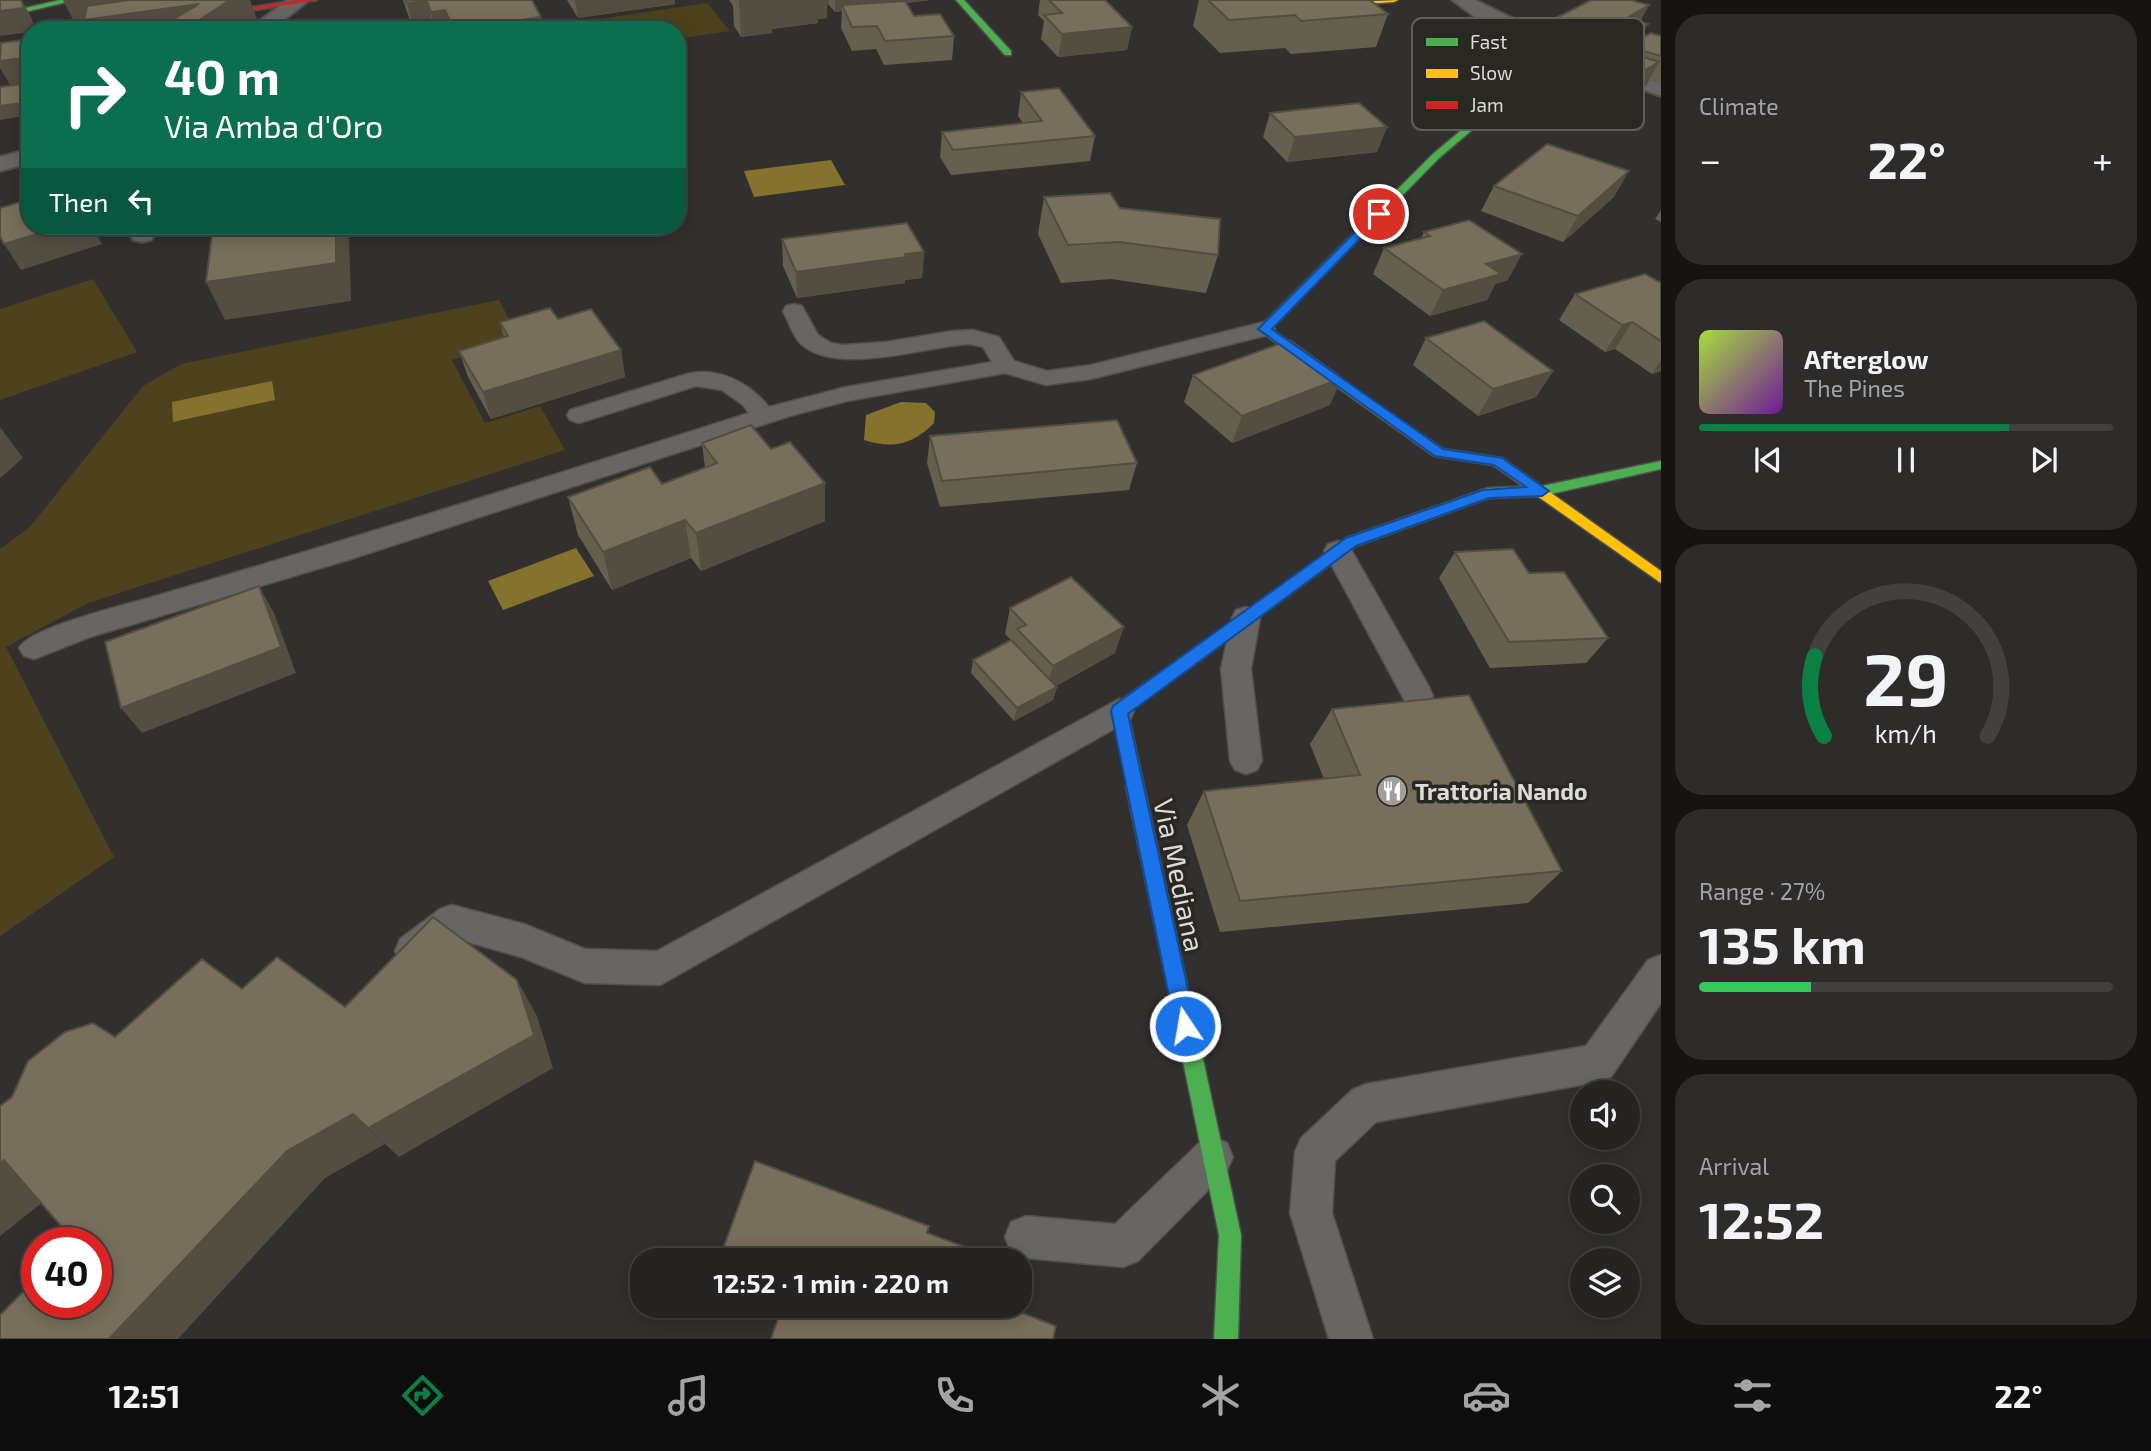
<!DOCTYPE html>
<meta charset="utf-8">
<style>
:root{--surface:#262422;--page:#2e2c2a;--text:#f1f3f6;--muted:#a4a4a5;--line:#424140;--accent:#0b8043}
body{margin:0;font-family:"Exo 2",sans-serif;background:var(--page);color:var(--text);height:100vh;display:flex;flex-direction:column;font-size:26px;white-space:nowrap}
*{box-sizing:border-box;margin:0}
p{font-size:23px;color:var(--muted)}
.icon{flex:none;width:38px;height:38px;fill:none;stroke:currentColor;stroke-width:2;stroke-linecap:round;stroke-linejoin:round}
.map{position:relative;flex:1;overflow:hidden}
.panel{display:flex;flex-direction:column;gap:14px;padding:14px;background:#151413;width:490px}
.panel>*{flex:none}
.guide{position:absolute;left:21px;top:21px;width:665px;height:214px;border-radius:28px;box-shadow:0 4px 18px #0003,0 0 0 2px var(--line);background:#0b6e4f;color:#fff;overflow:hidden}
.tools{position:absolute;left:1570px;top:1080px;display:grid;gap:14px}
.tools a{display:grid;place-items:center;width:70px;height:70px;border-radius:50%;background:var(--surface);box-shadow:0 4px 18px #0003,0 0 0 2px var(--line);font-size:35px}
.speed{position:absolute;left:21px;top:1227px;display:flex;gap:14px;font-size:35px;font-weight:700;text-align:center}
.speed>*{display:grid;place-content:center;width:91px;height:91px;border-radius:50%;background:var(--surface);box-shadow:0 4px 18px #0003,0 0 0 2px var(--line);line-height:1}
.speed .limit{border:10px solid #d22;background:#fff;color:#111}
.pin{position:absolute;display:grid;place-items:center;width:60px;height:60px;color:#fff;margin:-30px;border:4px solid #fff;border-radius:50%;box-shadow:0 2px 7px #0007}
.me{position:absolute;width:77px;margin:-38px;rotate:348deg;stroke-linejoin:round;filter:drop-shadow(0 0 5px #0008)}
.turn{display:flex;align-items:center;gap:24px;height:147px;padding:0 28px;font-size:32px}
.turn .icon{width:91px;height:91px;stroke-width:2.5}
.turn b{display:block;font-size:49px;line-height:60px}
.then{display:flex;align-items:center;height:66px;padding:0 28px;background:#0003;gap:14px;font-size:26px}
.big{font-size:52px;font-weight:700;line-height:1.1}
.panel .card{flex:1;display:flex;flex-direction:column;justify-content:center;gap:10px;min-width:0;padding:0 24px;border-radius:28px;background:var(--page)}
.panel .dial{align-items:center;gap:0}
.dial svg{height:182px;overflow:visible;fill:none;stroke:var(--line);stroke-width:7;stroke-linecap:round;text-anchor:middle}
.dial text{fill:var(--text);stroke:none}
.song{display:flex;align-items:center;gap:21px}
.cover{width:84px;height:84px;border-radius:10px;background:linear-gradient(135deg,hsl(80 70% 55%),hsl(280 70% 35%))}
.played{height:7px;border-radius:4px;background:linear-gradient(90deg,var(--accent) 75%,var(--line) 75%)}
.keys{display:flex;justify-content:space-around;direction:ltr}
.heat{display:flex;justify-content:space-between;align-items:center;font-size:38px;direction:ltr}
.charge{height:10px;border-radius:5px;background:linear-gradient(90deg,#34c759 27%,var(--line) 0)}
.trip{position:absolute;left:630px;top:1248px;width:402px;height:70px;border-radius:28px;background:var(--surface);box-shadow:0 4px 18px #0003,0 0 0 2px var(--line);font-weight:700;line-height:70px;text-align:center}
.dock{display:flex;height:112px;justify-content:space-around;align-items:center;background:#0f0e0e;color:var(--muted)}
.dock .icon{width:49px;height:49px}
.dock .current{color:var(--accent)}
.dock b{font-size:32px;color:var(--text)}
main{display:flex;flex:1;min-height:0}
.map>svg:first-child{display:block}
.green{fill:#4d421d}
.water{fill:#85722c}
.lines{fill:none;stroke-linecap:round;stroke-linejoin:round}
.lane-casing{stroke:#504f4d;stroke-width:3}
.street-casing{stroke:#504f4d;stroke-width:4}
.fast-casing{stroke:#504f4d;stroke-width:3}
.slow-casing{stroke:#504f4d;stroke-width:3}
.jam-casing{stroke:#504f4d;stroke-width:3}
.lane{fill:#676664;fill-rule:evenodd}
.street{fill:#676664;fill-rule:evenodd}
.fast{fill:#4caf50;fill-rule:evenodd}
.slow{fill:#ffc107;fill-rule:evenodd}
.jam{fill:#c62828;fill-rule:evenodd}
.wall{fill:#655f4e}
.shaded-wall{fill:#534e40}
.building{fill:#766f5b;stroke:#534e40;stroke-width:2}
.route{fill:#1a73e8;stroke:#114b97;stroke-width:2}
.labels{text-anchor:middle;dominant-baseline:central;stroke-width:7;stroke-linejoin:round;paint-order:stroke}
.poi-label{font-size:23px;font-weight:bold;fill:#dcdbd8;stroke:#292823;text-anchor:start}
.near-street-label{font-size:28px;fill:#dcdbd8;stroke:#292823}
.key{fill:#292823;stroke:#5f5e59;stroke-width:2}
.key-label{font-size:19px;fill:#dcdbd8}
</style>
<main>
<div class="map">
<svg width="1661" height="1339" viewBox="0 0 1661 1339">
<rect width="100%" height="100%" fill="#32302e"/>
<g class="green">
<polygon points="707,3 730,31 677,39 677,30 600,30 593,20"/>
<polygon points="93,279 137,352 0,400 0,309"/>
<polygon points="499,300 520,339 452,360 485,423 540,406 565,450 88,603 6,647 114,857 0,936 0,549 29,528 143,386 181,364"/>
</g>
<g class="water">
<polygon points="831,160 845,185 754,197 744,171"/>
<polygon points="272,381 275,400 173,422 172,402"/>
<path d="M901,402L926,403L935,412L934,423C913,445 892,449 864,440L866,415Z"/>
<polygon points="576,548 594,576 503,610 488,581"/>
</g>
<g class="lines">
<g class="lane-casing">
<g id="lane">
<path d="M794,304L802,306L818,335L831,343L842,345L886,342L953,331L973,330L999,337L1014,361L1047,371L1091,365L1264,322L1272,324L1275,329L1272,334L1091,379L1046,385L1005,373L847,401L790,416L351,559L90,637L34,659L24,656L19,648C30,627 129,604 156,596C355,538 552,476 749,413L743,405L722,390L696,386L579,423L570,420L567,415L570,410L687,374C718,366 750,383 769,407L846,387L992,362L983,347L970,344C926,346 837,377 801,344C792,335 789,322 783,311L786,306Z"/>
<polygon points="1338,541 1348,544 1429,687 1433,696 1429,705 1418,708 1407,705 1324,551 1328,544"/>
<polygon points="1246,607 1256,610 1260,618 1251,669 1262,761 1257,770 1246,774 1235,770 1230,761 1221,669 1232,618 1236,610"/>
<polygon points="1119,699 1130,702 1134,711 1130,720 660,985 585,983 521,957 457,939 426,963 413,968 400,963 395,951 400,939 440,909 452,905 524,924 585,949 657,951"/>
<polygon points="1661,955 1661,1003 1611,1077 1597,1082 1376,1122 1335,1161 1332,1213 1373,1339 1329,1339 1290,1213 1295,1152 1301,1138 1352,1090 1366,1084 1586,1046 1648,960"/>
<polygon points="1213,1137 1227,1143 1233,1157 1227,1171 1138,1261 1123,1267 1026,1258 1011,1252 1005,1237 1011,1222 1026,1216 1115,1224 1199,1143"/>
</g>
</g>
<g class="street-casing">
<g id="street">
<polygon points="287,0 307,2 271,30 248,30"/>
<polygon points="1452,0 1475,0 1593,58 1597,62 1593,66 1579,66 1475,17"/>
<polygon points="1628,70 1661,81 1661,96 1620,81 1617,76 1620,71"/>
<polygon points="30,149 30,163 0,171 0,157"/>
<polygon points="127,226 153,226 155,234 151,240 142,242 133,240"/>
</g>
</g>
<g class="fast-casing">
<g id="fast">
<polygon points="60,0 75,0 0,18 0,14"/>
<polygon points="956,0 964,0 1011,51 1011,55 1005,55"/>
<polygon points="1557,50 1564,52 1439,158 1271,329 1341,378 1341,384 1333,384 1260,331 1260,327 1433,154"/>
<polygon points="1661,461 1661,469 1542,496 1489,498 1356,546 1346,553 1336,553 1334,549 1346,538 1488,488 1542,486"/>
<polygon points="1135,779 1141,781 1144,786 1241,1235 1238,1339 1214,1339 1219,1235 1126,786 1129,781"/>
</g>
</g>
<g class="slow-casing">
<g id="slow">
<polygon points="1237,0 1291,5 1398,0 1394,2 1291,9"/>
<polygon points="1337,377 1443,449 1502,458 1661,571 1661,583 1493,465 1434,456 1333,384 1331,381"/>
<polygon points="1341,544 1348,549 1346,553 1128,713 1144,786 1141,791 1135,793 1129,791 1111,711 1113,706"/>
</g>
</g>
<g class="jam-casing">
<polygon id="jam" points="297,0 317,0 133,30 111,30"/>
</g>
<use href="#lane" class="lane"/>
<use href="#street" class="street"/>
<use href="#fast" class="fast"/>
<use href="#slow" class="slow"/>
<use href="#jam" class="jam"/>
</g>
<g class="wall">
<polygon points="403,0 532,0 544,30 413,30"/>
<polygon points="567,0 675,0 675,4 578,18"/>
<polygon points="729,0 930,0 906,3 914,16 954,36 952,60 884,65 876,49 852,51 841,28 842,11 835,12 829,5 827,5 827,18 818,19 818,23 772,29 772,33 741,37 734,26 733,6"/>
<polygon points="1040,0 1105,0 1132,27 1127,50 1058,57 1041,39 1044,21 1038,15"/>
<polygon points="1199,0 1370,0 1388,14 1376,47 1291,54 1285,48 1220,53 1193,26"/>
<polygon points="1558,17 1640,22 1640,39 1661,36 1661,84 1649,80 1646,86 1614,104 1545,80 1557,56 1569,49 1547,40"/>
<polygon points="1021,92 1095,136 1090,161 951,175 940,157 942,132 1023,123 1018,116"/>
<polygon points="1270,113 1387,127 1377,152 1287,162 1263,137"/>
<polygon points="1494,186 1614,197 1563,242 1481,211"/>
<polygon points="1044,197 1120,208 1218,255 1206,293 1111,279 1061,283 1038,234"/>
<polygon points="1661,210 1661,222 1655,219"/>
<polygon points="1424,232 1508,280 1495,284 1487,300 1430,316 1373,274 1384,248 1421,238"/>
<polygon points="782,239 924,252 922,278 905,280 905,283 797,298 783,266"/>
<polygon points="1661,283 1661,371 1652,374 1615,349 1605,352 1559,320 1575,294"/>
<polygon points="500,322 621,350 625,377 491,419 468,377 459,351 504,337"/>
<polygon points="1426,338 1553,371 1536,397 1478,416 1413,365"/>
<polygon points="1193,375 1330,405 1232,443 1184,402"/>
<polygon points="930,436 1137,463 1129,490 940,507 927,463"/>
<polygon points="702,443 771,449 825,483 825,521 701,571 691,558 612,590 578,535 568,497 662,484 705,468"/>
<polygon points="1455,552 1529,573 1608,638 1586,663 1490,668 1439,578"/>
<polygon points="1010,608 1115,653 1056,686 1057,687 1053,700 1014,721 971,673 973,660 1011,640 1005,634"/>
<polygon points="1332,709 1562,871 1528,903 1220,932 1187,825 1204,791 1324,779 1310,744"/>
<polygon points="927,1233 1000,1260 731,1260 728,1259 724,1246"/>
</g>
<g class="shaded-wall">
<polygon points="21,0 22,0 31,17 36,30 30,30 30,32 0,36 0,11"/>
<polygon points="63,0 250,0 258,22 247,30 89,30 87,25 76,26"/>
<polygon points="575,0 675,0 675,4 578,18"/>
<polygon points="739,0 829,0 829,5 827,5 827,18 818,19 818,23 772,29 772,33 741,37"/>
<polygon points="835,0 930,0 844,11 842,5 842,11 835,12"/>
<polygon points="427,1 434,30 414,30 407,3"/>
<polygon points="1649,5 1637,28 1627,18"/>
<polygon points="445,10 450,30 436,30 431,12"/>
<polygon points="541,17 544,30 488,30 487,25"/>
<polygon points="1615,24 1603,47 1587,56 1598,33"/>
<polygon points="1648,24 1635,48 1624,54 1636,31"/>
<polygon points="1132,27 1127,50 1058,57 1062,34"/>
<polygon points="30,57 30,82 10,85 0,68 0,61"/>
<polygon points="1659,62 1646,86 1614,104 1627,80"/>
<polygon points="30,102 30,115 0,120 0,106"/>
<polygon points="1387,127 1377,152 1287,162 1295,137"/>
<polygon points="1629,171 1614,197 1563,242 1578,216"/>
<polygon points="63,226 92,226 102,244 21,270 4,244"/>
<polygon points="336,226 345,226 349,238 351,301 225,320 206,282"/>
<polygon points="924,252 922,278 905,280 905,283 797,298 796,272"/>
<polygon points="1522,254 1508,280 1495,284 1487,300 1430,316 1443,290 1486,264"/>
<polygon points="1632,322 1615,349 1605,352 1622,325"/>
<polygon points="621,350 625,377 491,419 483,392"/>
<polygon points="1661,360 1661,371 1652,374"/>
<polygon points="1553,371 1536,397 1478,416 1493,389"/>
<polygon points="1342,378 1330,405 1232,443 1242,416"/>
<polygon points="0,427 23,458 0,478"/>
<polygon points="825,483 825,521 701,571 696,533"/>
<polygon points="685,520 691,558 612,590 603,552"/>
<polygon points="259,586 274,613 296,673 142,733 121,708"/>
<polygon points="1124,627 1115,653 1046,691 1053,666"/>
<polygon points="1057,687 1053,700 1014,721 1017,708"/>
<polygon points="517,980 537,1016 553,1068 399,1157 368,1128"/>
<polygon points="353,1114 385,1144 325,1178 178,1339 109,1339 287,1151"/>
<polygon points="4,1160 62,1187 0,1236 0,1163"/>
</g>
<g class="building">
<polygon points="0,0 21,0 24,8 0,11"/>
<polygon points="129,0 230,0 184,30 156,30 199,4 84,20 87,6"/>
<polygon points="405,0 532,0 541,17 487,25 489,30 428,30 428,29 452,25 445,10 431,12 427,1 407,3"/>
<polygon points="1049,0 1105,0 1132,27 1062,34 1044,15 1062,13"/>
<polygon points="1208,0 1370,0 1388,14 1301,21 1295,15 1229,20"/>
<polygon points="1591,0 1631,0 1649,5 1627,18 1648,24 1636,31 1615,24 1598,33 1558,17"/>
<polygon points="905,1 914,16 940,14 954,36 885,41 877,26 852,27 842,5"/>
<polygon points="133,25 133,30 98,30"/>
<polygon points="521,27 523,30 503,30"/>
<polygon points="1613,30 1640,39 1651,33 1661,36 1661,56 1644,51 1637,55 1659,62 1627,80 1557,56 1588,39 1598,38"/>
<polygon points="30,39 30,57 0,61 1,43"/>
<polygon points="30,83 30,102 0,106 0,87"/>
<polygon points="1059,88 1095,136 953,150 942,132 1042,121 1021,92"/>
<polygon points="1359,103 1387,127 1295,137 1270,113"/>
<polygon points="1547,144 1629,171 1578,216 1494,186"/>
<polygon points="1110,193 1120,208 1220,219 1218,255 1119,242 1068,245 1044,197"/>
<polygon points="30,199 30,226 63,226 4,244 0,237 0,208"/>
<polygon points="1469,220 1522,254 1486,264 1501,274 1443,290 1384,248 1430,236 1424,232"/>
<polygon points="907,223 924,252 905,254 906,257 796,272 782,239"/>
<polygon points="213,226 336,226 336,263 206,282"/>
<polygon points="1645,274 1661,283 1661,341 1632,322 1622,325 1575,294"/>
<polygon points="550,308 558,319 591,309 621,350 483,392 459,351 508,336 500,322"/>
<polygon points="1484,321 1553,371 1493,389 1426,338"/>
<polygon points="1290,340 1342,378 1242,416 1193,375"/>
<polygon points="1117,420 1137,463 942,481 930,436"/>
<polygon points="751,425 771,449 790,442 825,483 696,533 685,520 603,552 568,497 650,467 662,484 717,463 702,443"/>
<polygon points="1513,549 1529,573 1564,572 1608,638 1509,642 1455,552"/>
<polygon points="1071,577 1124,627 1053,666 1017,629 1026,625 1010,608"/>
<polygon points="259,586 281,647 121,708 105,642"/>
<polygon points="1011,640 1057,687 1017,708 973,660"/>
<polygon points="1469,695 1562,871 1240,901 1204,791 1360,775 1332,709"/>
<polygon points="433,917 517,980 534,1035 368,1128 353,1114 287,1151 109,1339 0,1339 0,1315 37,1278 37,1302 96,1302 96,1242 73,1242 74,1241 4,1160 0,1163 0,1106 12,1097 28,1061 65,1032 93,1023 115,1037 202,959 242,989 277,957 345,1007"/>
<polygon points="755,1161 929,1226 927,1233 1000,1260 758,1260 724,1246"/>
<polygon points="782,1306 1004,1306 1056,1326 1053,1339 771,1339"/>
</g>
<polygon class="route" points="1375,212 1384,214 1272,329 1443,449 1502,458 1549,491 1542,496 1489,498 1356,546 1128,714 1196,1026 1193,1033 1185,1036 1178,1033 1175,1026 1111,711 1113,706 1346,538 1483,490 1526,487 1494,465 1435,456 1258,329"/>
<defs>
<g id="restaurant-disc" transform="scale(1.575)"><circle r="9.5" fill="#a09f9c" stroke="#292823"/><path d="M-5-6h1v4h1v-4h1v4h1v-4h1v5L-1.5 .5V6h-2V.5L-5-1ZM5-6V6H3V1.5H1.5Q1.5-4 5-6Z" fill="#fff"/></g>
</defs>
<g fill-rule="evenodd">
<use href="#restaurant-disc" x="1392" y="791"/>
</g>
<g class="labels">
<g class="poi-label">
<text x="1415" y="791">Trattoria Nando</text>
</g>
<g class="near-street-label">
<text transform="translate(1180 875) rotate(78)">Via Mediana</text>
</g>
</g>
<rect x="1412" y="18" width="232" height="112" rx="10" class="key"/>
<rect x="1426" y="38" width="32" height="8" fill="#4caf50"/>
<rect x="1426" y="69" width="32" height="9" fill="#ffc107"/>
<rect x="1426" y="101" width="32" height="8" fill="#c62828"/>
<g class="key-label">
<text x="1470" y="49">Fast</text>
<text x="1470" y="80">Slow</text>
<text x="1470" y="112">Jam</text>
</g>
</svg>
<div class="tools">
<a><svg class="icon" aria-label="sound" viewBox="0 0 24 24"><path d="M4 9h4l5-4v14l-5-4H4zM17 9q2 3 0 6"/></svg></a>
<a><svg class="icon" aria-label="search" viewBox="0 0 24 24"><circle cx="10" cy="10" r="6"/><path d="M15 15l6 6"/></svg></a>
<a><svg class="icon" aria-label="layers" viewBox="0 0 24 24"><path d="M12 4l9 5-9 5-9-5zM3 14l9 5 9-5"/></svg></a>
</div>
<div class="speed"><div class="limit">40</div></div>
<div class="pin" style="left:1379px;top:214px;background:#d93025"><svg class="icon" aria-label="arrive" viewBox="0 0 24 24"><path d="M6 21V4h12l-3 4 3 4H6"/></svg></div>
<svg class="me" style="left:1185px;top:1026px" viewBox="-20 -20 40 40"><circle r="17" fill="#1a73e8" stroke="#fff" stroke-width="3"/><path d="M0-11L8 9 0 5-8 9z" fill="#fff"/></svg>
<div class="trip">12:52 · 1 min · 220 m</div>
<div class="guide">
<div class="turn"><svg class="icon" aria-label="right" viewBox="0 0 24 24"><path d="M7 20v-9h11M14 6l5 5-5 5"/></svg><div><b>40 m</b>Via Amba d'Oro</div></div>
<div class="then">Then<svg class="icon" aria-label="left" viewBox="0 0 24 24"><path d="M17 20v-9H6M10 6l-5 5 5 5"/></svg></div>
</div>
</div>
<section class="panel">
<div class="card"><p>Climate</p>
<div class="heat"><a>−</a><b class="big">22°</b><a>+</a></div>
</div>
<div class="card">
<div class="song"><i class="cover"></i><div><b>Afterglow</b><p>The Pines</p></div></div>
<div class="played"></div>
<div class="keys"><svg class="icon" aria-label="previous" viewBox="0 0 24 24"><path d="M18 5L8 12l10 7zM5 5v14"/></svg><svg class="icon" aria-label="pause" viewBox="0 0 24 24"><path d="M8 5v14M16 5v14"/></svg><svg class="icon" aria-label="next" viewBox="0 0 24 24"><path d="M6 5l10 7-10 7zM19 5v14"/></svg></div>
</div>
<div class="card dial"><svg viewBox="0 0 100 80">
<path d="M14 69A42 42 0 1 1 86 69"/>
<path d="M14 69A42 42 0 0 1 10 34" stroke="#0b8043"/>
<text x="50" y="56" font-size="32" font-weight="700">29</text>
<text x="50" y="72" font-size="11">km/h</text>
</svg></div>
<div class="card"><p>Range · 27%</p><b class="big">135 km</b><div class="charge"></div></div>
<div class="card"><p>Arrival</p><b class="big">12:52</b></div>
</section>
</main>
<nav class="dock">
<b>12:51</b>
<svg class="icon current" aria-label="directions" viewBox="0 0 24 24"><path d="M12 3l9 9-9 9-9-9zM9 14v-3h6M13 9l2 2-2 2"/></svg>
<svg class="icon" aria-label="music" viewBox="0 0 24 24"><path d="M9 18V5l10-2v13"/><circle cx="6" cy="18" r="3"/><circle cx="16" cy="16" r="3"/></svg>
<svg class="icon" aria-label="phone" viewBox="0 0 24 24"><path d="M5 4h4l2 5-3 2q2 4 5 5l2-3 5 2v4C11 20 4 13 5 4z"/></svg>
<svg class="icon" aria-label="climate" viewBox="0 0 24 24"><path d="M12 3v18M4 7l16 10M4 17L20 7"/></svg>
<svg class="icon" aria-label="car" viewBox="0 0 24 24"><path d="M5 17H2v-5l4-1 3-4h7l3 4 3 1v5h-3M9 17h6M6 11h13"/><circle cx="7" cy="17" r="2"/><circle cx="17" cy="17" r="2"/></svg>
<svg class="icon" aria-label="filters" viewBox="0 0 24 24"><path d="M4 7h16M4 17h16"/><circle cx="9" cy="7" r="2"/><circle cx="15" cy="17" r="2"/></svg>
<b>22°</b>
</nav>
